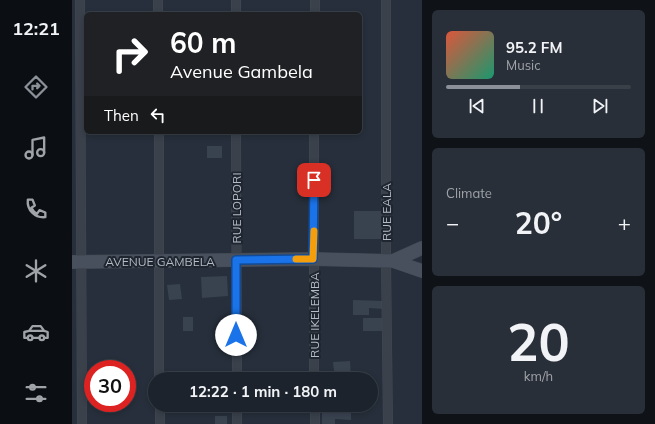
<!DOCTYPE html>
<meta charset="utf-8">
<style>
:root{--surface:#1c232c;--page:#292f38;--text:#f1f3f6;--muted:#a0a4a9;--line:#3a4048;--accent:#8c9099}
body{margin:0;font-family:Mulish,sans-serif;background:var(--page);color:var(--text);height:100vh;display:flex;flex-direction:column;font-size:15px;white-space:nowrap}
*{box-sizing:border-box;margin:0}
p{font-size:13px;color:var(--muted)}
.icon{flex:none;width:22px;height:22px;fill:none;stroke:currentColor;stroke-width:2;stroke-linecap:round;stroke-linejoin:round}
.map{position:relative;flex:1;overflow:hidden}
.details{display:flex;flex-direction:column;gap:10px;padding:10px;background:#0f1318;width:233px}
.details>*{flex:none}
.banner{position:absolute;left:12px;top:12px;width:278px;height:122px;border-radius:6px;box-shadow:0 2px 6px #0003,0 0 0 1px var(--line);background:#202124;color:#fff;overflow:hidden}
.speed{position:absolute;left:12px;top:360px;display:flex;gap:8px;font-size:20px;font-weight:700;text-align:center}
.speed>*{display:grid;place-content:center;width:52px;height:52px;border-radius:50%;background:var(--surface);box-shadow:0 2px 6px #0003,0 0 0 1px var(--line);line-height:1}
.speed .limit{border:6px solid #d22;background:#fff;color:#111}
.pin{position:absolute;display:grid;place-items:center;width:34px;height:34px;color:#fff;margin:-17px;border-radius:8px;box-shadow:0 2px 6px #0006}
.me{position:absolute;width:44px;margin:-22px;rotate:0deg;stroke-linejoin:round;filter:drop-shadow(0 0 3px #0008)}
.turn{display:flex;align-items:center;gap:14px;height:84px;padding:0 20px;font-size:18px}
.turn .icon{width:52px;height:52px;stroke-width:2.5}
.turn b{display:block;font-size:28px;line-height:34px}
.then{display:flex;align-items:center;height:38px;padding:0 20px;background:#0003;gap:8px;font-size:15px}
.big{font-size:30px;font-weight:700;line-height:1.1}
.details .widget{flex:1;display:flex;flex-direction:column;justify-content:center;gap:6px;min-width:0;padding:0 14px;border-radius:6px;background:var(--page)}
.details .dial{align-items:center;gap:0}
.dial b{font-size:52px;line-height:1}
.song{display:flex;align-items:center;gap:12px}
.cover{width:48px;height:48px;border-radius:6px;background:linear-gradient(135deg,hsl(10 70% 55%),hsl(160 70% 35%))}
.played{height:4px;border-radius:2px;background:linear-gradient(90deg,var(--accent) 40%,var(--line) 40%)}
.keys{display:flex;justify-content:space-around;direction:ltr}
.heat{display:flex;justify-content:space-between;align-items:center;font-size:22px;direction:ltr}
.trip{position:absolute;left:76px;top:372px;width:230px;height:40px;border-radius:20px;background:var(--surface);box-shadow:0 2px 6px #0003,0 0 0 1px var(--line);font-weight:700;line-height:40px;text-align:center}
main{display:flex;flex:1;min-height:0}
.tab-bar{display:flex;flex-direction:column;width:72px;justify-content:space-around;align-items:center;background:#0b0e12;color:var(--muted)}
.tab-bar .icon{width:28px;height:28px}
.tab-bar .selected{color:var(--accent)}
.tab-bar b{font-size:18px;color:var(--text)}
.map>svg:first-child{display:block}
.building{fill:#394350}
.lines{fill:none;stroke-linecap:round;stroke-linejoin:round}
.street-casing{stroke:#434a54;stroke-width:10}
.secondary-casing{stroke:#434a54;stroke-width:14}
.street{stroke:#3a414b;stroke-width:9}
.secondary{stroke:#48505e;stroke-width:13}
.route-casing{stroke:#114b97;stroke-width:10}
.route{stroke:#1a73e8;stroke-width:7}
.slow{stroke:#f59e0b;stroke-width:7}
.labels{text-anchor:middle;dominant-baseline:central;stroke-width:4;stroke-linejoin:round;paint-order:stroke}
.street-label{font-size:12px;fill:#b6bcc6;stroke:#1f2630}
</style>
<main>
<nav class="tab-bar">
<b>12:21</b>
<svg class="icon selected" aria-label="directions" viewBox="0 0 24 24"><path d="M12 3l9 9-9 9-9-9zM9 14v-3h6M13 9l2 2-2 2"/></svg>
<svg class="icon" aria-label="music" viewBox="0 0 24 24"><path d="M9 18V5l10-2v13"/><circle cx="6" cy="18" r="3"/><circle cx="16" cy="16" r="3"/></svg>
<svg class="icon" aria-label="phone" viewBox="0 0 24 24"><path d="M5 4h4l2 5-3 2q2 4 5 5l2-3 5 2v4C11 20 4 13 5 4z"/></svg>
<svg class="icon" aria-label="climate" viewBox="0 0 24 24"><path d="M12 3v18M4 7l16 10M4 17L20 7"/></svg>
<svg class="icon" aria-label="car" viewBox="0 0 24 24"><path d="M5 17H2v-5l4-1 3-4h7l3 4 3 1v5h-3M9 17h6M6 11h13"/><circle cx="7" cy="17" r="2"/><circle cx="17" cy="17" r="2"/></svg>
<svg class="icon" aria-label="filters" viewBox="0 0 24 24"><path d="M4 7h16M4 17h16"/><circle cx="9" cy="7" r="2"/><circle cx="15" cy="17" r="2"/></svg>
</nav>
<div class="map">
<svg width="350" height="424" viewBox="0 0 350 424">
<rect width="100%" height="100%" fill="#262f3b"/>
<g class="building">
<rect x="19" y="132" width="30" height="3"/>
<rect x="135" y="146" width="15" height="12"/>
<rect x="282" y="211" width="27" height="28"/>
<polygon points="155,276 156,296 130,298 129,277"/>
<polygon points="108,284 110,299 97,300 95,285"/>
<polygon points="281,300 312,301 312,309 297,308 297,315 281,315"/>
<rect x="111" y="317" width="10" height="14"/>
<rect x="291" y="318" width="21" height="13"/>
<polygon points="278,361 279,379 255,379 255,372 262,371 261,362"/>
<polygon points="250,405 265,405 265,407 250,408"/>
<polygon points="250,409 279,409 279,420 263,419 263,424 250,424"/>
<rect x="143" y="416" width="12" height="8"/>
</g>
<g class="lines">
<g class="street-casing">
<g id="street">
<polyline points="8,0 10,424"/>
<polyline points="86,0 86,14"/>
<polyline points="164,0 164,14"/>
<polyline points="314,0 314,260 316,424"/>
<polyline points="243,14 243,0"/>
<polyline points="87,132 87,379"/>
<polyline points="164,132 165,379"/>
<polyline points="242,132 242,379"/>
<polyline points="88,405 88,424"/>
<polyline points="165,405 165,424"/>
<polyline points="243,405 243,424"/>
</g>
</g>
<g class="secondary-casing">
<g id="secondary">
<polyline points="321,261 350,248"/>
<polyline points="0,262 241,259 321,261 350,271"/>
</g>
</g>
<use href="#street" class="street"/>
<use href="#secondary" class="secondary"/>
</g>
<g class="lines">
<g class="route-casing">
<polyline id="route" points="164,335 164,260 241,259 242,180"/>
</g>
<use href="#route" class="route"/>
<polyline class="slow" points="224,259 241,259 242,231"/>
</g>
<g class="labels">
<g class="street-label">
<text transform="translate(164 208) rotate(-90)">RUE LOPORI</text>
<text transform="translate(314 212) rotate(-90)">RUE EALA</text>
<text x="88" y="261">AVENUE GAMBELA</text>
<text transform="translate(242 315) rotate(-90)">RUE IKELEMBA</text>
</g>
</g>
</svg>
<div class="speed"><div class="limit">30</div></div>
<div class="pin" style="left:242px;top:180px;background:#d93025"><svg class="icon" aria-label="arrive" viewBox="0 0 24 24"><path d="M6 21V4h12l-3 4 3 4H6"/></svg></div>
<svg class="me" style="left:164px;top:335px" viewBox="-20 -20 40 40"><circle r="19" fill="#fff"/><path d="M0-13L10 11 0 6-10 11z" fill="#1a73e8"/></svg>
<div class="trip">12:22 · 1 min · 180 m</div>
<div class="banner">
<div class="turn"><svg class="icon" aria-label="right" viewBox="0 0 24 24"><path d="M7 20v-9h11M14 6l5 5-5 5"/></svg><div><b>60 m</b>Avenue Gambela</div></div>
<div class="then">Then<svg class="icon" aria-label="left" viewBox="0 0 24 24"><path d="M17 20v-9H6M10 6l-5 5 5 5"/></svg></div>
</div>
</div>
<section class="details">
<div class="widget">
<div class="song"><i class="cover"></i><div><b>95.2 FM</b><p>Music</p></div></div>
<div class="played"></div>
<div class="keys"><svg class="icon" aria-label="previous" viewBox="0 0 24 24"><path d="M18 5L8 12l10 7zM5 5v14"/></svg><svg class="icon" aria-label="pause" viewBox="0 0 24 24"><path d="M8 5v14M16 5v14"/></svg><svg class="icon" aria-label="next" viewBox="0 0 24 24"><path d="M6 5l10 7-10 7zM19 5v14"/></svg></div>
</div>
<div class="widget"><p>Climate</p>
<div class="heat"><a>−</a><b class="big">20°</b><a>+</a></div>
</div>
<div class="widget dial"><b>20</b><p>km/h</p></div>
</section>
</main>
